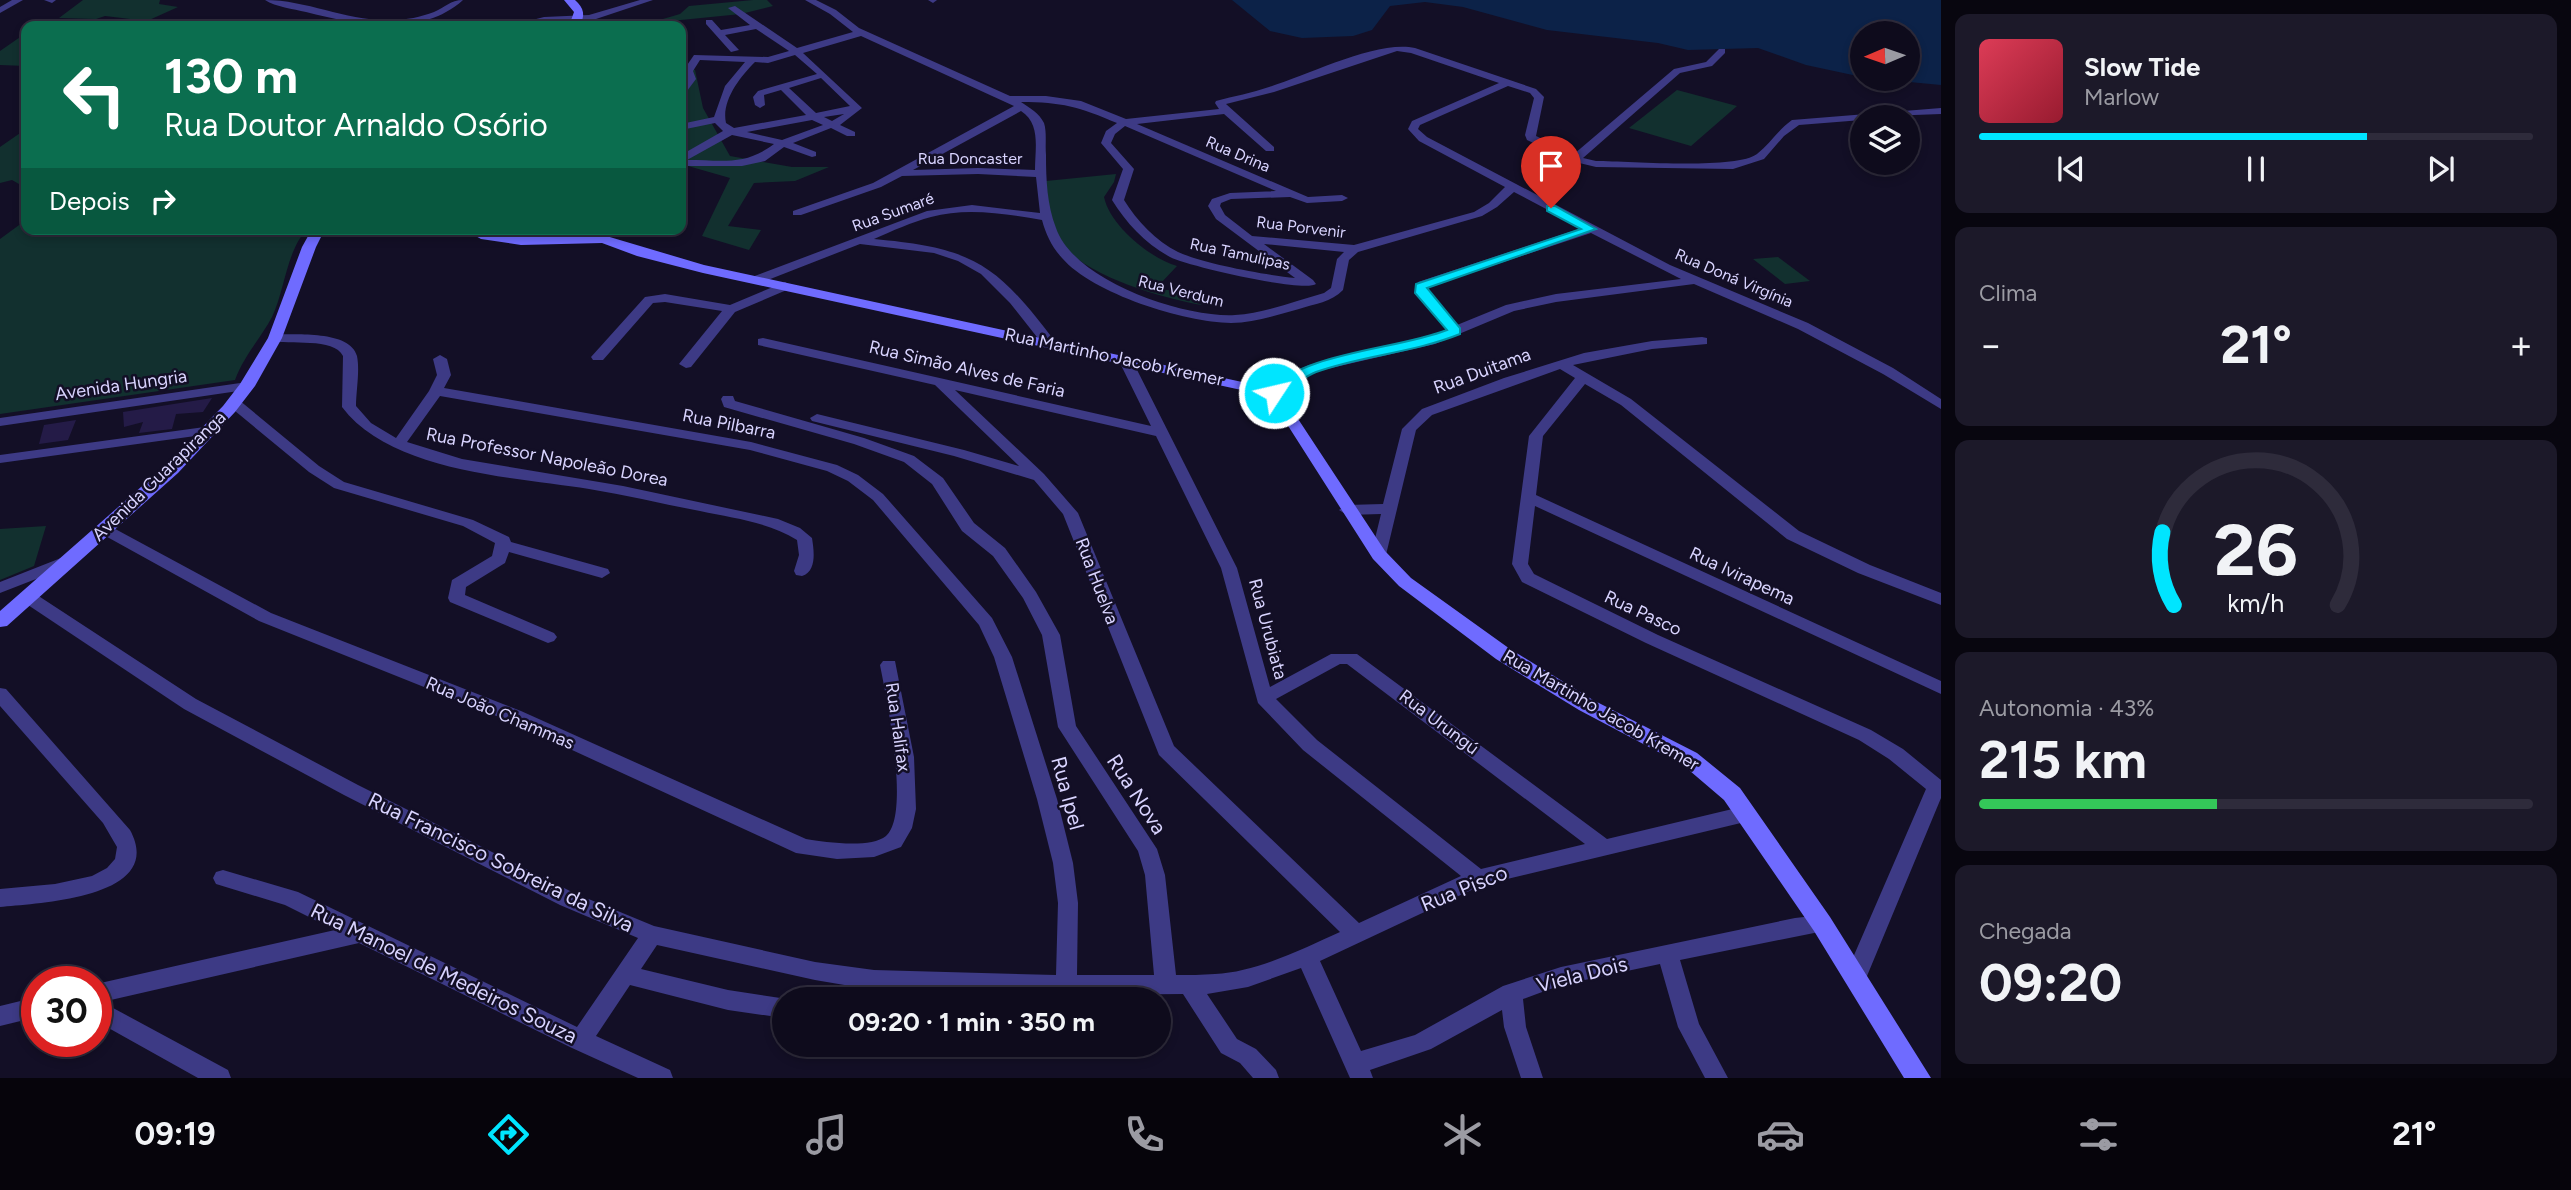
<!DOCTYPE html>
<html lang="pt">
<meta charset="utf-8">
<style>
:root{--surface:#0e0b1c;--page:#1c1929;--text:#f1f3f6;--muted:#9b9ba3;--line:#2e2b3b;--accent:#00e5ff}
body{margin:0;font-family:Figtree,sans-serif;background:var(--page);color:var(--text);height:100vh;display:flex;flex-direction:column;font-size:26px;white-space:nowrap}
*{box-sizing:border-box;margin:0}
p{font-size:23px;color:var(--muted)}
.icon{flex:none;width:38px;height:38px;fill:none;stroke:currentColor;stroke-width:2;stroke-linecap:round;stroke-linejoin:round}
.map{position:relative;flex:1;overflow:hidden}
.sheet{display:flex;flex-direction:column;gap:14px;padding:14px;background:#08060f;width:630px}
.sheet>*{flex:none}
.hud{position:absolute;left:21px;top:21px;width:665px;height:214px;border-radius:14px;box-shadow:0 4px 10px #0003,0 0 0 2px var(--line);background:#0b6e4f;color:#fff;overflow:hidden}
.needle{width:46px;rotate:268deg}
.controls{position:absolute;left:1850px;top:21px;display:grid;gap:14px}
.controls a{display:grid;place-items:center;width:70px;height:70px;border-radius:50%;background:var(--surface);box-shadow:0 4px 10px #0003,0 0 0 2px var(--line);font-size:35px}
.speed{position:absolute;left:21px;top:966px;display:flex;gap:14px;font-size:35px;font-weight:700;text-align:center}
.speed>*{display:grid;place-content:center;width:91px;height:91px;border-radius:50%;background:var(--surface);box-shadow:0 4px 10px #0003,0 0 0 2px var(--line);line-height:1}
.speed .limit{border:10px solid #d22;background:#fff;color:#111}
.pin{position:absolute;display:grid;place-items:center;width:60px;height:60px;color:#fff;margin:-72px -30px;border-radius:50% 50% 50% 0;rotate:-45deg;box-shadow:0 0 7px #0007}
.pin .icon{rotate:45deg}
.me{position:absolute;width:77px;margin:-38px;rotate:55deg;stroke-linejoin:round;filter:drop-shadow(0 0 5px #0008)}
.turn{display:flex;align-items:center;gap:24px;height:147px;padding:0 28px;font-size:32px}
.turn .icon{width:91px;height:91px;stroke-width:2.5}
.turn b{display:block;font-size:49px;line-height:60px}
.then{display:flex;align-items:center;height:66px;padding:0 28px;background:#0003;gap:14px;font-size:26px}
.big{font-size:52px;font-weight:700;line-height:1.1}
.sheet .widget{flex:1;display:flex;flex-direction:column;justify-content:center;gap:10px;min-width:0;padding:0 24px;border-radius:14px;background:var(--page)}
.sheet .dial{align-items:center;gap:0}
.dial svg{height:182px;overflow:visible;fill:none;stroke:var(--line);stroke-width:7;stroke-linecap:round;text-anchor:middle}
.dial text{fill:var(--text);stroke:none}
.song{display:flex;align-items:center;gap:21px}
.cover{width:84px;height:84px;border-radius:10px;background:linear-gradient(135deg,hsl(350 70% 55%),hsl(350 70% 35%))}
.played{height:7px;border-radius:4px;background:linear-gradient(90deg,var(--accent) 70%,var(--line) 70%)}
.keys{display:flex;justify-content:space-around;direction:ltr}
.heat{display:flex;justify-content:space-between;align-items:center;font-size:38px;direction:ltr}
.charge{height:10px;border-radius:5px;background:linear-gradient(90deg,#34c759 43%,var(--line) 0)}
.trip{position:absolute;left:772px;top:987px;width:399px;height:70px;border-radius:35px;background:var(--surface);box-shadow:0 4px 10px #0003,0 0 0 2px var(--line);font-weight:700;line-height:70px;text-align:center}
.tabs{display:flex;height:112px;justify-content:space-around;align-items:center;background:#06040b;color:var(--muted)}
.tabs .icon{width:49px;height:49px}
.tabs .active{color:var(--accent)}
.tabs b{font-size:32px;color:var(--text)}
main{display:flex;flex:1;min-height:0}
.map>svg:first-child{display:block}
.green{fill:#12302f}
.water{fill:#0c2248}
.building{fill:#241b47}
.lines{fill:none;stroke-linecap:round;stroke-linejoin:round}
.street{fill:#3d3a85;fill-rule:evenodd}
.secondary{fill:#6f6bff;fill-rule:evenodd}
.route{fill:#00e5ff;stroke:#0095a6;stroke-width:2}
.labels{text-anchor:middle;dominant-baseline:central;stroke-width:5;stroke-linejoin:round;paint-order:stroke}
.far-street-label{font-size:16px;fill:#d9d4ff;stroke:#130f26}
.street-label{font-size:18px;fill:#d9d4ff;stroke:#130f26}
.near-street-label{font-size:21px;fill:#d9d4ff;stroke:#130f26}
</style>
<main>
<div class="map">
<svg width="1941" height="1078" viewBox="0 0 1941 1078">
<rect width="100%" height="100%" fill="#130f26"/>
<g class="green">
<polygon points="83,0 160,0 159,4 178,7 147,21 105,16 96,19 59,18"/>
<polygon points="753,0 767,0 773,6 741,14 671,21 672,26 639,26 680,14 689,6"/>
<polygon points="26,33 26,66 0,65 0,51"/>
<polygon points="681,61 695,70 703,108 730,156 792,167 829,167 795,181 754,183 728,226 761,230 749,250 702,236 730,178 681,164"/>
<polygon points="1677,90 1737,106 1691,146 1629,128"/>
<polygon points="26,129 26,188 12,180 0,183 0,147"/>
<path d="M1116,174L1114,182L1104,197C1110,226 1150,258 1177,266L1159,285L1162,290H1174L1202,305C1164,299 1072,273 1055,234C1048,219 1048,197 1046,181Z"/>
<path d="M26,220V229H307C286,252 285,290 272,317C260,339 244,356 235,380L0,414V239Z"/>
<polygon points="1778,257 1810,281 1785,284 1753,259"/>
<polygon points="46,526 34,566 0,580 0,529"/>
</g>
<polygon class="water" points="1232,0 1941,0 1941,85 1878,79 1908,79 1908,33 1862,33 1862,77 1806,65 1758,48 1688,50 1658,43 1547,30 1463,7 1425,2 1390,6 1372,30 1353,36 1302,38 1270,31"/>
<g class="building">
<polygon points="212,398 203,412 176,414 172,429 139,433 143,422 124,427 123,412"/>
<polygon points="76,420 68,440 39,444 44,425"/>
</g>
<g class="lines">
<g class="street">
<polygon points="12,0 23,0 0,13 0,7"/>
<polygon points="44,0 56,0 52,3"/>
<path d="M265,0C308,0 348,22 392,20C406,20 421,17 434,12C446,7 450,0 463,0C421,38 357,25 306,12C293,9 276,7 265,0Z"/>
<polygon points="640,0 653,0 590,21 509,26 544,17 589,15"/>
<path d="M805,0H816L836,10L859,28L1010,96H1046L1081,101L1126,119L1219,109L1215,103L1216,101C1234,96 1252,93 1269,87C1309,75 1376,40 1415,48L1536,89L1544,97L1536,136L1574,154L1674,69L1706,62L1719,49H1725V53L1712,66L1680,73L1583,158L1596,161C1628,161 1736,170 1757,154C1770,144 1778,130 1792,120L1941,108V114L1862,117V120L1799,125L1784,136L1764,159L1733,169L1596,167L1571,161L1527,140L1525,135L1534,98L1530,93L1508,86L1420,125L1418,129L1427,137L1670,265L1808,323L1893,368L1941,399V409L1883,374L1798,329L1694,284L1556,302L1514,311L1435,344L1318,371L1298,380L1279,396H1269L1267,393L1269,390L1288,374L1309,365L1426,338L1447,329L1416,293L1418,282L1582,228L1514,192L1497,207L1482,216L1358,252L1349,260L1343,290C1332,302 1314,304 1299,309C1277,315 1254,323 1231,323C1184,322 1093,294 1062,258C1052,247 1046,235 1042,220C1006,214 967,207 931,217C912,222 892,231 874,239C973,248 996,263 1056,343L1049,347L1044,346L1010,303L981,274L958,261L934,253L860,244L760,283H752V277L927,211L972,205L1040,213L1036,177L978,174L902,176L881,187L801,215H793V211L873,183L1014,106L861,36L803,53L862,108L840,125L855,132V136H847L831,128L793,143L816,152V156L812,157L784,147L765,161L742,166H681V155L723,131L715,123L681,130V124L714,117L725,86L745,62L700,60L693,71L696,79L684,95L681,96V86L686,79L683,71L694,55L768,57L789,51L756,29L725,35L739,50L731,52L706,24V20H712L721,30L750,25L728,8L735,6L797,48L853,32L830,14ZM1397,51L1411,53L1499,83L1412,121L1408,129L1419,141L1505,187L1489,203L1474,212L1354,245L1252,236L1225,215L1220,206L1221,203L1231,199L1290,197L1307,203L1342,201L1348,198L1342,195L1308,197L1137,124L1224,114L1266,151H1274V147L1226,104L1274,92ZM795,55L817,74L758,91L753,97L755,105L760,108L765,105L764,95L781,90L806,115L734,128L726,123C721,101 740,77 755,62L768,63ZM821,78L850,106L816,113L789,88ZM1021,102C1062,102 1079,107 1117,123L1106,131L1101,143L1123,169L1112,200C1126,223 1146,244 1170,257C1187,266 1304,293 1316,284L1313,280L1264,244L1344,252L1337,259L1331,288L1324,293C1295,301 1265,313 1235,315C1184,318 1074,281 1056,228C1047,205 1046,179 1046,155C1045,145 1047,132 1044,123C1039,113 1030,108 1021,102ZM1021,111C1041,124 1035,148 1035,170L978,168L913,170ZM844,114L832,121L824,117ZM812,120L823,125L782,140L747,132ZM1125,126L1276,191L1230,193L1212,199L1208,206L1216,219L1295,278C1266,275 1204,264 1178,252C1156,241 1137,221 1124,200L1134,169L1111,143L1115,134ZM732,135L774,144C745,166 723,160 687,160ZM1591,233L1681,279L1556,294L1506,305L1457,325L1428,292V287Z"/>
<polygon points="928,0 937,0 933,3"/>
<polygon points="126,19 159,26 123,24 123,20"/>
<polygon points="553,229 569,229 543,243 535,243 533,241"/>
<polygon points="785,282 791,286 789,289 735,312 691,367 686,368 679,364 722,311 665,302 653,303 603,360 593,360 591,357 645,297 665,294 730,305"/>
<path d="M275,334C295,335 350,330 357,356C360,371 356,391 356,406L371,423L396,438L429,391L437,375L433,359L440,355L447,359L451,375L444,388L751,442L837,465L858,475L883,494L992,618L1012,657L1057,799L1073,863L1078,903L1077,975H1154L1145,875L1138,851L1058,727L1042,635L1023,598L993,556L962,531L932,484L904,462L854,444L724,407L721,399L723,396H733L735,401L864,438L914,456L943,478L974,523L1005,548L1036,592L1060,635L1076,726L1157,849L1165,875L1176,975C1189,975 1202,975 1215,974C1257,972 1302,949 1340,932L1159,755L1063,514L1034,480L954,456L812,421L810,418L817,414L964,450L1019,466L935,385L758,345V339L763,338L1151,426L1118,359L1120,356H1130L1237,568L1270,687L1331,654H1357L1607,839L1745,806L1752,809L1755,814L1752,819L1745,822L1482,885L1320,961L1361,1051L1415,1035L1503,986L1561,967L1795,918L1822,915L1829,918L1832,924L1829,930L1680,960L1699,1024L1728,1078H1705L1678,1027L1660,964L1561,985L1523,999L1526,1027L1543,1078H1521L1504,1027L1502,1010L1431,1049L1370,1070L1373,1078H1350L1301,968L1248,987L1207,994L1237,1039L1256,1049L1276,1070L1279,1078H1253L1240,1063L1221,1053L1183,994L1077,995V999H1055V994L874,990L815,980L657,945L641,969L728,990L787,999H784V1018L728,1010L630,985L596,1036L670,1070L673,1078H638L572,1048L359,943L102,1002L228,1070L231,1078H198L96,1021V984L335,930L285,905L216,884L213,878L216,872L223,870L298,892L577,1027L638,938L560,905L344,795L184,709L22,601L20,597L22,593H34L196,699L358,785L574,893L654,926L815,962L874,970L1056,975L1058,903L1053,863L1037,799L994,657L979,625L873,500L848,481L827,471L750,450L440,396L407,442L462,459L623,486L778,519L800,528L812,538C814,551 817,571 802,576L796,575L794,571L799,555L797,540C768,522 733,518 700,511C663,504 626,495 589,489C513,477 391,472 342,407L343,356C334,337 289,345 270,341L268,338ZM955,390L1156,436L1221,568L1258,703L1303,750L1461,876L1359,923L1174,746L1078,513L1044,474ZM1340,664H1347L1585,844L1481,869L1317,740L1276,699Z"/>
<polygon points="1702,337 1707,338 1707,344 1652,349 1573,365 1631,399 1799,531 1870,565 1941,593 1941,605 1858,573 1787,539 1621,405 1585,384 1543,436 1536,495 1941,681 1941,694 1535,506 1528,564 1534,574 1658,635 1871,730 1903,749 1941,780 1941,798 1867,976 1864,983 1856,985 1848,983 1845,976 1926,789 1889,759 1859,740 1646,643 1522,582 1512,564 1529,436 1575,378 1560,369 1432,415 1416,430 1385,559 1379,560 1371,555 1381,514 1347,515 1339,510 1347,505 1383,504 1402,429 1422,409 1504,378 1584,353 1652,341"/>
<polygon points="247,382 254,386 252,389 0,426 0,418"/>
<polygon points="234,399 239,400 319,466 344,482 473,520 509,537 511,542 608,569 610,573 602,578 509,552 505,563 466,587 465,595 554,633 557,637 554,641 548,643 450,602 448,598 452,580 492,556 495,543 463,526 334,488 309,472 229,406 227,403"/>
<polygon points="212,426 219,430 217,433 0,463 0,455"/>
<path d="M106,524L271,613L521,711L806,839C825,842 870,849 886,836C911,815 886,696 880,665L883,661H895L914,757L916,809L912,828L901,847L874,857L837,859L796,853L509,721L259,621L100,533L98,529L100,525Z"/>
<polygon points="66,556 72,557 74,561 72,565 0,593 0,582"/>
<path d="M0,688L6,689L130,830C167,898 39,903 0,907V889L55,884L92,876L107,868L115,859L117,847L103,823L0,706Z"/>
<polygon points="37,997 37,1017 0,1026 0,1006"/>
</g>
<g class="secondary">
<path d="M564,0H575C584,8 586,16 579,26H569L574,12Z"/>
<polygon points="312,229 325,229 316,247 282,338 255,386 235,412 178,473 7,626 0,627 0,611 166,465 223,406 240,384 268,338 302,247"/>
<polygon points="463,229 481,229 521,237 603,235 704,265 1279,390 1385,551 1411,578 1510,649 1593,700 1697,753 1740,788 1830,917 1931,1078 1904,1078 1814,931 1724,800 1683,765 1579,710 1496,659 1399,586 1373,559 1269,396 703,273 637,256 602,243 521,245 481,239"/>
</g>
</g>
<path class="route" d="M1547,206H1555L1596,229L1427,288L1460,328V334C1413,353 1363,355 1316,372C1302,377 1280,398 1269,396L1267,393C1301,352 1396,350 1447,330L1415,293L1416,284L1581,229L1547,211Z"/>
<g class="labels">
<g class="far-street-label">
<text transform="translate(1238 154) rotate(23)">Rua Drina</text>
<text x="970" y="158">Rua Doncaster</text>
<text transform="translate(893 212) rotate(-20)">Rua Sumaré</text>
<text transform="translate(1301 227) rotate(7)">Rua Porvenir</text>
<text transform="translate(1240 254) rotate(12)">Rua Tamulipas</text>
<text transform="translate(1734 278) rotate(23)">Rua Doná Virgínia</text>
<text transform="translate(1181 291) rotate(14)">Rua Verdum</text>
</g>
<g class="street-label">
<text transform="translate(1114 357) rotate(12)">Rua Martinho Jacob Kremer</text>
<text transform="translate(967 369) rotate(13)">Rua Simão Alves de Faria</text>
<text transform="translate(1482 371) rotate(-20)">Rua Duitama</text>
<text transform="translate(121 385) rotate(-8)">Avenida Hungria</text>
<text transform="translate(729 424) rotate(11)">Rua Pilbarra</text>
<text transform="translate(547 457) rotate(11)">Rua Professor Napoleão Dorea</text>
<text transform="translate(159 476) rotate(-44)">Avenida Guarapiranga</text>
<text transform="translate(1742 576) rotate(25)">Rua Ivirapema</text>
<text transform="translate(1097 581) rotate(69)">Rua Huelva</text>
<text transform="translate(1643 613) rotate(25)">Rua Pasco</text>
<text transform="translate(1268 629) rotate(75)">Rua Urubiata</text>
<text transform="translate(1601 710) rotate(30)">Rua Martinho Jacob Kremer</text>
<text transform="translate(500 713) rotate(23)">Rua João Chammas</text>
<text transform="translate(1439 722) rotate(37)">Rua Urungú</text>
<text transform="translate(898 727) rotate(82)">Rua Halifax</text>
</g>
<g class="near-street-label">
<text transform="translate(1068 793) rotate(75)">Rua Ipel</text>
<text transform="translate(1137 794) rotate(57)">Rua Nova</text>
<text transform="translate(501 862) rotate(26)">Rua Francisco Sobreira da Silva</text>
<text transform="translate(1464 888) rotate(-22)">Rua Pisco</text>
<text transform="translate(444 973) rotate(26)">Rua Manoel de Medeiros Souza</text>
<text transform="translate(1582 974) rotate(-14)">Viela Dois</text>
</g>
</g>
</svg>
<div class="controls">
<a><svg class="needle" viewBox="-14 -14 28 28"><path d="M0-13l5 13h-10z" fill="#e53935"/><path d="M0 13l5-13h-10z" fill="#9b9ba3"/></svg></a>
<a><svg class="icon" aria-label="layers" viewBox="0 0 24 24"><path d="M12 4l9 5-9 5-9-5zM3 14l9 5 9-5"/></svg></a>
</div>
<div class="speed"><div class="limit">30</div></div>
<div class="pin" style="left:1551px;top:208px;background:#d93025"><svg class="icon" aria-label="arrive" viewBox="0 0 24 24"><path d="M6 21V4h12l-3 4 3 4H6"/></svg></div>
<svg class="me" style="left:1274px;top:393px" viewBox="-20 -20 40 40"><circle r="17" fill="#00e5ff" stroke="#fff" stroke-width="3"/><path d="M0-11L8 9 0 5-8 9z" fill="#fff"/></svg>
<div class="trip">09:20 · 1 min · 350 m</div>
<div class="hud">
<div class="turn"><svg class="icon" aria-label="left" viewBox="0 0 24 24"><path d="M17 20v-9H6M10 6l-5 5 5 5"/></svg><div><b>130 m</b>Rua Doutor Arnaldo Osório</div></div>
<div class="then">Depois<svg class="icon" aria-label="right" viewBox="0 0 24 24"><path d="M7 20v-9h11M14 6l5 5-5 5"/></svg></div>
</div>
</div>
<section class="sheet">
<div class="widget">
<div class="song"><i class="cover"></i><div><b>Slow Tide</b><p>Marlow</p></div></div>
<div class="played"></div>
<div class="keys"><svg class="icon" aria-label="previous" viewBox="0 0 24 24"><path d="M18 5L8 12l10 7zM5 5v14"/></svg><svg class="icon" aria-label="pause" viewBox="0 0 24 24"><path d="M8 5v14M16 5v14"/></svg><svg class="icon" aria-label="next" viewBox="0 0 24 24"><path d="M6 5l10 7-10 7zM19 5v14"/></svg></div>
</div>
<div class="widget"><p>Clima</p>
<div class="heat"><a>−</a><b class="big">21°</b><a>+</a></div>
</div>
<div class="widget dial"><svg viewBox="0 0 100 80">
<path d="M14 69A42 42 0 1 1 86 69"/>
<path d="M14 69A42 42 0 0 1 9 37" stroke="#00e5ff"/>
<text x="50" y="56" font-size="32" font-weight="700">26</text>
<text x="50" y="72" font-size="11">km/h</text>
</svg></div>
<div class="widget"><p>Autonomia · 43%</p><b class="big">215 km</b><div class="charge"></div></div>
<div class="widget"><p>Chegada</p><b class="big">09:20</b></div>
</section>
</main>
<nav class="tabs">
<b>09:19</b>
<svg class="icon active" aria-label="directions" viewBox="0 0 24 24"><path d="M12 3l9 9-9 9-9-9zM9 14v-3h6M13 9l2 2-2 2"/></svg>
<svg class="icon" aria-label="music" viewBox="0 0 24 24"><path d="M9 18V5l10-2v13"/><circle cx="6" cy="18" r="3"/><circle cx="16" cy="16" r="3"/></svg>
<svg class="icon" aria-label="phone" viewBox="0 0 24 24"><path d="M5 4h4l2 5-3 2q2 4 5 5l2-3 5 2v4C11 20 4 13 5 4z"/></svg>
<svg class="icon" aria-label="climate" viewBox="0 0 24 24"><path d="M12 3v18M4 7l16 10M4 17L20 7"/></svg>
<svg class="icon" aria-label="car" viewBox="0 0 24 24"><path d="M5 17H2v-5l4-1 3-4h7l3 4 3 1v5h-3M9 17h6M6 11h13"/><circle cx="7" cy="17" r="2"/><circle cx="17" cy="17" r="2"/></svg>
<svg class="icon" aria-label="filters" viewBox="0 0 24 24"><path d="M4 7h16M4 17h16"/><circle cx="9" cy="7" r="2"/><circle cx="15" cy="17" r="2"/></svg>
<b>21°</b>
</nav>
